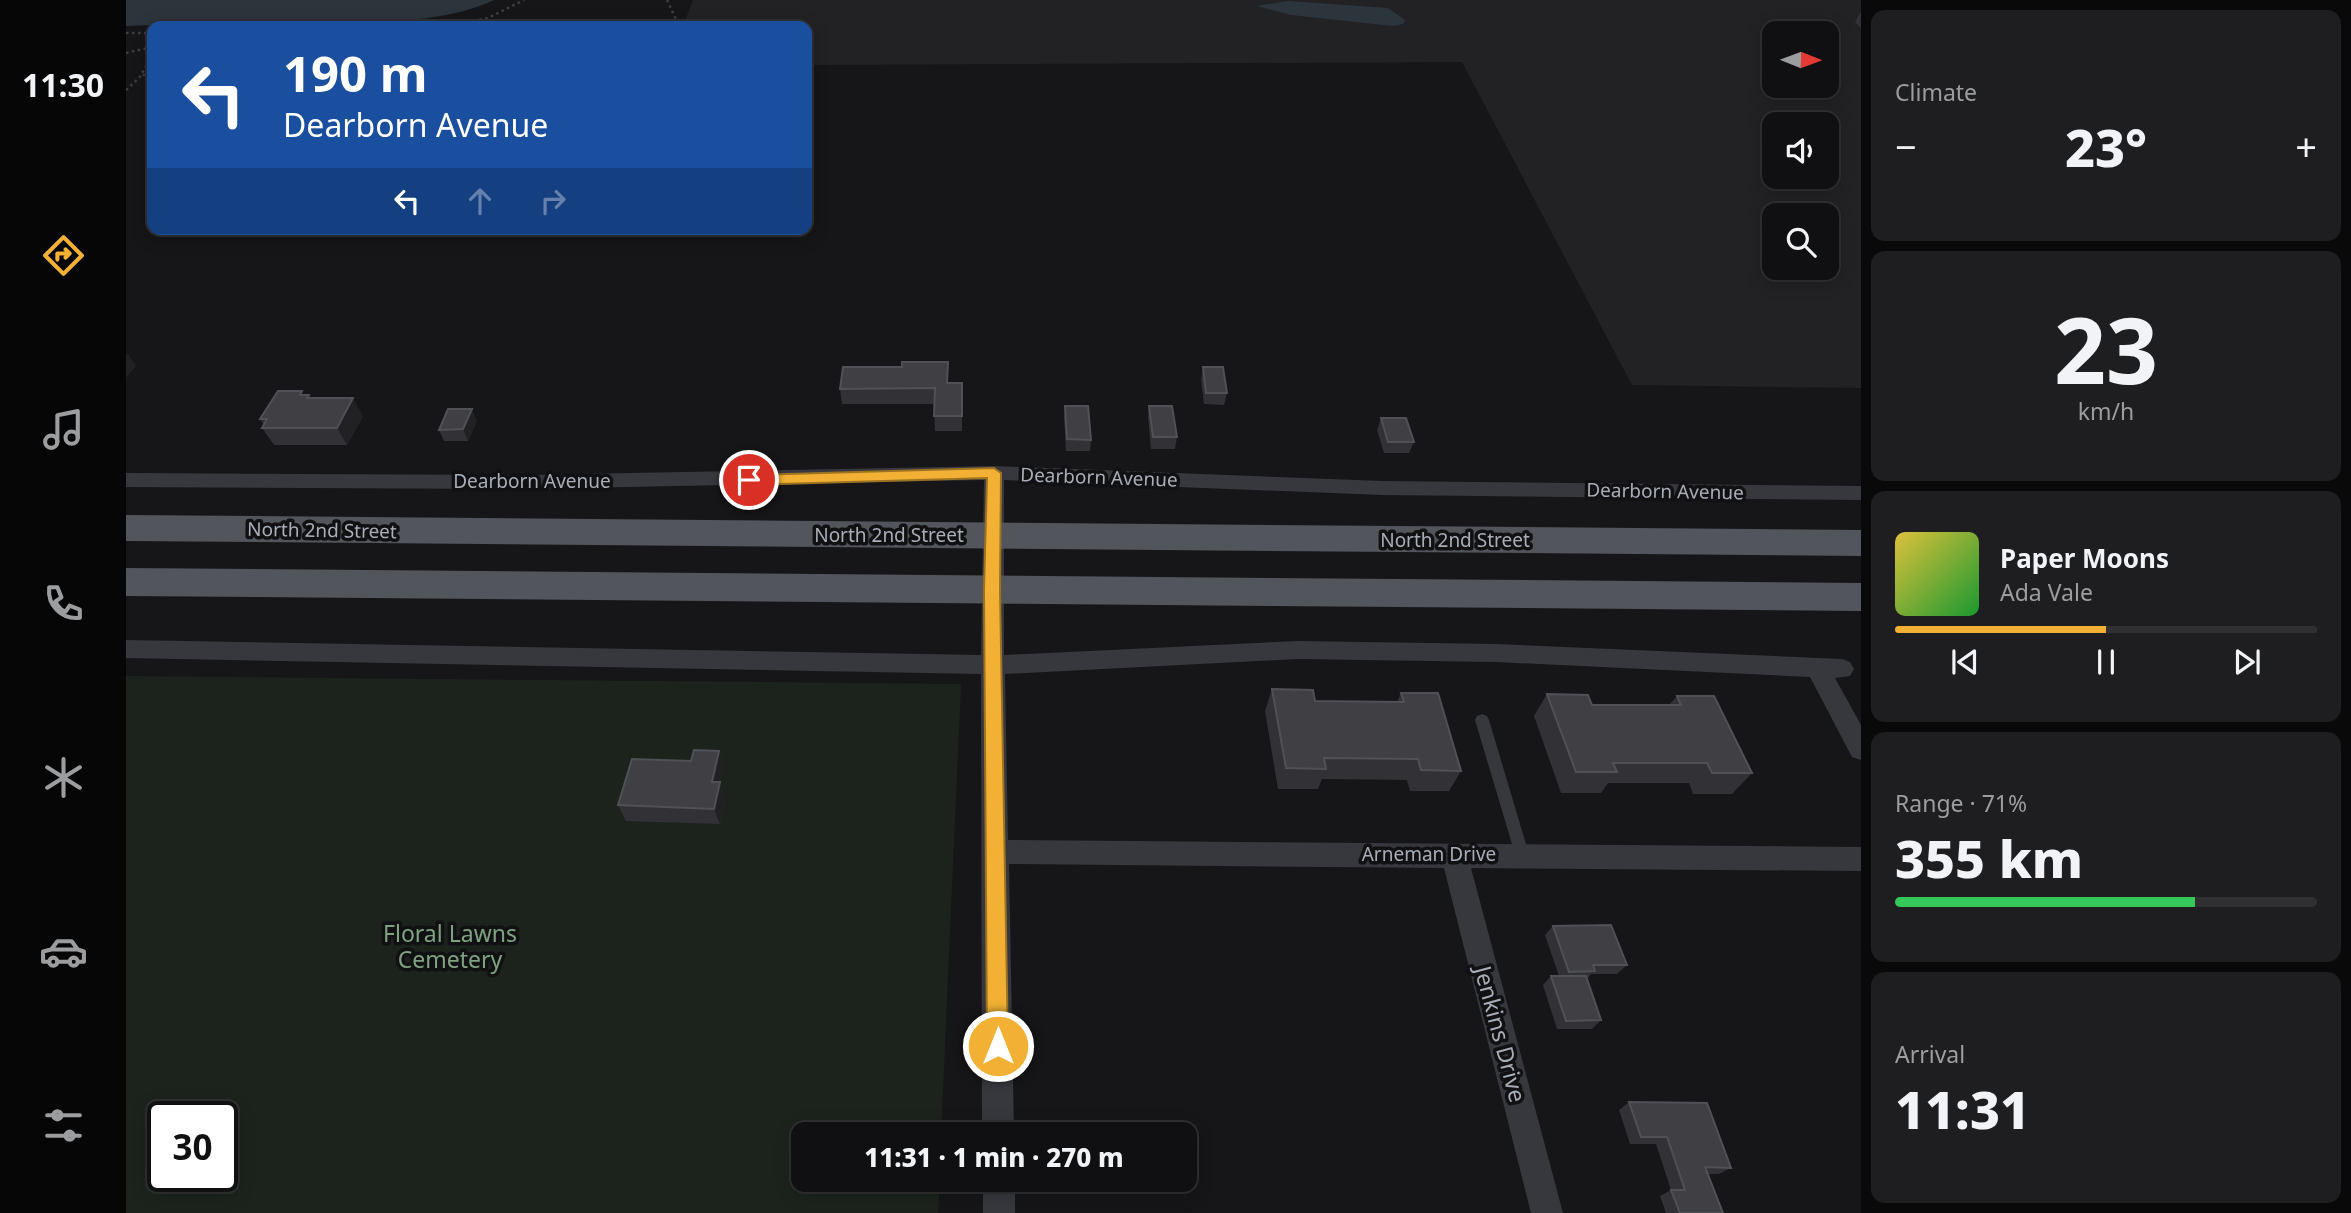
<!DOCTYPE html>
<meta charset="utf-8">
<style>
:root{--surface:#101012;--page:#1e1e20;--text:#f1f3f6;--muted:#9c9d9f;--line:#303032;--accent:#f2b134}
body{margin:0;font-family:"Noto Sans",sans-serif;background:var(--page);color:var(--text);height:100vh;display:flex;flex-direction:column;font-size:26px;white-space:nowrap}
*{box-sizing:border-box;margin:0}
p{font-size:23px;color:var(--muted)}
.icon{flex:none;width:38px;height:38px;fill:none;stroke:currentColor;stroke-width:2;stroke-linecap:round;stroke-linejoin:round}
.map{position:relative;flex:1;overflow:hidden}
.details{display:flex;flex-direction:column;gap:10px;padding:10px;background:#09090a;width:490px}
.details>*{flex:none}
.banner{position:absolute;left:21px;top:21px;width:665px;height:214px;border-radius:14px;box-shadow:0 4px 18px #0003,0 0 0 2px var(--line);background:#1a4fa0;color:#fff;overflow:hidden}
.needle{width:46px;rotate:91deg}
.fabs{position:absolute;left:1636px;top:21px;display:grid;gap:14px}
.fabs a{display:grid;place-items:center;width:77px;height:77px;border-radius:14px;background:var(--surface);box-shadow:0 4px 18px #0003,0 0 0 2px var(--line);font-size:35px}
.speed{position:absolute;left:21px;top:1101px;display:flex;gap:14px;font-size:35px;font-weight:700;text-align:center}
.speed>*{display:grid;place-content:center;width:91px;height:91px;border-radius:50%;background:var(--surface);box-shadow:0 4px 18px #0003,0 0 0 2px var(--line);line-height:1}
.speed .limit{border:4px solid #111;border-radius:10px;background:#fff;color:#111}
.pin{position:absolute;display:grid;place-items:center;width:60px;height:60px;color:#fff;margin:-30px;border:4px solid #fff;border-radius:50%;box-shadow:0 2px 7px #0007}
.me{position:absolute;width:77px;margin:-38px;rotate:0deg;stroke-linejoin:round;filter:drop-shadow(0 0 5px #0008)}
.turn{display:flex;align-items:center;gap:24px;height:147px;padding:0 21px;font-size:32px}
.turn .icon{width:91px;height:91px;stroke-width:2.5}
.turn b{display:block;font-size:49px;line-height:60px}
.lanes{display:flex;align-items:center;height:66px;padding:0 21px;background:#0003;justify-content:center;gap:35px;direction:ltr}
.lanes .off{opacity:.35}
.big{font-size:52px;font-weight:800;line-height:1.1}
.details .tile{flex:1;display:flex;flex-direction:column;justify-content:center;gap:10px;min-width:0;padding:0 24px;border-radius:14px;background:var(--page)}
.details .dial{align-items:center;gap:0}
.dial b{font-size:91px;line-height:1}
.song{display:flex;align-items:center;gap:21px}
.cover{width:84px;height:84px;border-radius:10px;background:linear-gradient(135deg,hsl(50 70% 55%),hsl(130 70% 35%))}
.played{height:7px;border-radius:4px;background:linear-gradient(90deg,var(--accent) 50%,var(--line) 50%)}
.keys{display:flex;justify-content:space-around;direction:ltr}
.heat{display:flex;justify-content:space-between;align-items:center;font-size:38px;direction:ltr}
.charge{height:10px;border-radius:5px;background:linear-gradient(90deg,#34c759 71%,var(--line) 0)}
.trip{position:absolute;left:665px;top:1122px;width:406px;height:70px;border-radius:14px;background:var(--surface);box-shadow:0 4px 18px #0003,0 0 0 2px var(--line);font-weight:800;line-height:70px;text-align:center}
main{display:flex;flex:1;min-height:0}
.menu{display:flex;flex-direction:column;width:126px;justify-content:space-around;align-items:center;background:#060607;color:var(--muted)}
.menu .icon{width:49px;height:49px}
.menu .selected{color:var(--accent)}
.menu b{font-size:32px;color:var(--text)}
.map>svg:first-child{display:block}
.built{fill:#222225;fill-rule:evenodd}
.green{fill:#1c231d;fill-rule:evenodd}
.water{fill:#2c353c}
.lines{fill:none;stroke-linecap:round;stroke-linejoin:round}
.path{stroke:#3d3f44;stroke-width:2.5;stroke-dasharray:2.5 3.5;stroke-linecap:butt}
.service{fill:#37383d;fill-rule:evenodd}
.minor{fill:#37383d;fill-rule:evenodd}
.primary{fill:#53555c;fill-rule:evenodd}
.wall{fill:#323236}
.shaded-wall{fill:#212124}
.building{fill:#3f3f44;stroke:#4f5156;stroke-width:2}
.route{fill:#f2b134;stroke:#9d7322;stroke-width:2}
.labels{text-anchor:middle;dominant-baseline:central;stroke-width:7;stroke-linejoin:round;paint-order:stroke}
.street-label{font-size:19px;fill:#a8adb8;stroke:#111113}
.near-park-label{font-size:23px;fill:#7fa381;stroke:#111113}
.near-street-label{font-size:23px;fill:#a8adb8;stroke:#111113}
</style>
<main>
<nav class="menu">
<b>11:30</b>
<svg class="icon selected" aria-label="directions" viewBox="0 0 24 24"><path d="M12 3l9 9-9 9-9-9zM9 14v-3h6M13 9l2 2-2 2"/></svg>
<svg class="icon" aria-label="music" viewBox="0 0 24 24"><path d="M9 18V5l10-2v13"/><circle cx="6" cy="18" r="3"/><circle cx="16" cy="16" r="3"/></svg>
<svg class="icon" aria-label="phone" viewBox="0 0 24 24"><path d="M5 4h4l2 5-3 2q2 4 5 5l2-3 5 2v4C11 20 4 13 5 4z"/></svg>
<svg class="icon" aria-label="climate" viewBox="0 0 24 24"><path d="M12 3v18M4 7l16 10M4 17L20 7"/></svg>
<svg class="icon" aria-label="car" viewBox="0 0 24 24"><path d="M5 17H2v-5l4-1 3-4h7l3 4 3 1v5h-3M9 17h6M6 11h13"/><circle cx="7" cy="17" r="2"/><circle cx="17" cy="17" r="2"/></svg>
<svg class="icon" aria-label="filters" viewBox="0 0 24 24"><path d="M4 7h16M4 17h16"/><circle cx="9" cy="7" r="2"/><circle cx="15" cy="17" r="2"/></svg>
</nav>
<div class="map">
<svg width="1735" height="1213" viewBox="0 0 1735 1213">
<rect width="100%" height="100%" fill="#161618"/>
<path class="built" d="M567,0H1735V388L1506,385L1336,62L681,65V26H557ZM1648,33H1701V86H1648ZM1648,124H1701V177H1648ZM1648,215H1701V268H1648Z"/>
<path class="green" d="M0,676L835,684L815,1134H677V1180H814L812,1213H0ZM37,1116H96V1176H37Z"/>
<g class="water">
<path d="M0,0H368C306,29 227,20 161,20C107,20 54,24 0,26Z"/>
<polygon points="1162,1 1262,8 1279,20 1277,24 1267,26 1165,15 1131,6"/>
</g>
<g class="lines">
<g class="path">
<polyline points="541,0 553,26"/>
<polyline points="324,26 362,18 398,0"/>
<polyline points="0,33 26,33"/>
<polyline points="0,53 26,47"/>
<polyline points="17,74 26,85"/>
<polyline points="0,90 14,77 22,62"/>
</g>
<polygon class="service" points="1356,714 1361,716 1363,720 1403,854 1401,859 1396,861 1391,859 1389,854 1349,720 1351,716"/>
<g class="minor">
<polygon points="868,466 1256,481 1735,486 1735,500 1256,495 878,480 878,655 1172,641 1370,644 1716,659 1724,662 1728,669 1724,676 1709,678 1735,725 1735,760 1726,757 1684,677 1370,662 1172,659 879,674 882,840 1735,847 1735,871 1345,868 1437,1213 1405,1213 1318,868 883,864 888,1134 856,1134 855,674 0,658 0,640 855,655 858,480 401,489 0,487 0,473 401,475"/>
<rect x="857" y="1180" width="32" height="33"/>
</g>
<g class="primary">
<polygon points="0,515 1735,530 1735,556 0,541"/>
<polygon points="0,568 1735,583 1735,611 0,596"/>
</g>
</g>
<g class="wall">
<polygon points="1735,11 1735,28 1729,22"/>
<polygon points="1077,367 1101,393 1098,405 1078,404 1075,379"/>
<polygon points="822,383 836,399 836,431 809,431 808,404 716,404 714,389"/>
<polygon points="178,395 183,395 184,398 237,416 221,445 148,445 136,428 138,425 134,419"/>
<polygon points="939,406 965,440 964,451 940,451 938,418"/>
<polygon points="1023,406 1051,437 1049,449 1025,449 1022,417"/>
<polygon points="1255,418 1288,442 1283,453 1258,453 1251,430"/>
<polygon points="351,421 342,441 318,441 313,430"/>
<polygon points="1146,689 1189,701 1271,702 1275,693 1335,771 1323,791 1284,791 1281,780 1196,779 1192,789 1152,789 1139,711"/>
<polygon points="1421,694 1466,705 1543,705 1551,696 1626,773 1606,794 1567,794 1563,783 1482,783 1475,793 1435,793 1408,716"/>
<polygon points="593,751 598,767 594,785 599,798 594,824 500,821 492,805 565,761"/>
<polygon points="1427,926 1501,965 1491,974 1465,974 1461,979 1475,1020 1466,1029 1431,1029 1417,985 1425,976 1433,976 1419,935"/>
<polygon points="1503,1102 1605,1168 1593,1174 1582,1174 1597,1213 1540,1213 1534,1196 1545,1190 1530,1144 1504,1144 1493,1110"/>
</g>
<g class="shaded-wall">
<polygon points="2,354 10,366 0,378 0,356"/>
<polygon points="227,398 237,416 221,445 211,428"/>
<polygon points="346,409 351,421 342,441 337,429"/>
<polygon points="593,751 598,767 594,785 599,798 594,824 588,809 586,782"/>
</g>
<g class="building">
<polygon points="776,362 822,362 821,383 836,383 836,416 808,416 809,388 714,389 717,367 776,367"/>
<polygon points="1077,367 1097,367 1101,393 1080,393"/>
<polygon points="152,391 176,391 174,395 183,395 181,398 227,398 211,428 136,428 141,419 134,419"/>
<polygon points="939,406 962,406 965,440 941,439"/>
<polygon points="1023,406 1046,406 1051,437 1027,437"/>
<polygon points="322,409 346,409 337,429 313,430"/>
<polygon points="1255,418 1280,418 1288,442 1262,442"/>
<polygon points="1146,689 1187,690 1189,701 1278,702 1275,693 1312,693 1335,771 1295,770 1292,759 1198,758 1200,769 1160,768"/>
<polygon points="1421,694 1462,695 1466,705 1555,705 1551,696 1588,696 1626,773 1586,773 1581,763 1487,763 1491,772 1450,772"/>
<polygon points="568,750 593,751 586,782 594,782 588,809 492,805 506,759 565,761"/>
<polygon points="1485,925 1501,965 1467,965 1469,971 1443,972 1427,926"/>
<polygon points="1425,976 1460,976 1475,1020 1440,1021"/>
<polygon points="1503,1102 1581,1103 1605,1168 1579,1167 1597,1213 1554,1213 1545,1190 1559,1190 1541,1137 1515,1137"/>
</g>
<polygon class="route" points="868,468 875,473 874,590 882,1046 879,1054 872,1057 864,1054 861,1046 858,590 861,478 623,485 616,480 623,475"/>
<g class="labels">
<g class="street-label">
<text transform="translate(973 477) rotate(2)">Dearborn Avenue</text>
<text x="406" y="481">Dearborn Avenue</text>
<text transform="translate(1539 491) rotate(1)">Dearborn Avenue</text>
<text transform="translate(196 530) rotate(1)">North 2nd Street</text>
<text x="763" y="535">North 2nd Street</text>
<text x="1329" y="540">North 2nd Street</text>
<text x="1303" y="854">Arneman Drive</text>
</g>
<g class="near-park-label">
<text x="324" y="933">Floral Lawns<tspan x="324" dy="26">Cemetery</tspan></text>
</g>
<g class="near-street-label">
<text transform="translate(1375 1034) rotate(75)">Jenkins Drive</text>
</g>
</g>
</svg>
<div class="fabs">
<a><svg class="needle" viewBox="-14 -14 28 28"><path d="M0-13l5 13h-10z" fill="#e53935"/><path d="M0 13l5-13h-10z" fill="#9c9d9f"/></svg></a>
<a><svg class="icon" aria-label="sound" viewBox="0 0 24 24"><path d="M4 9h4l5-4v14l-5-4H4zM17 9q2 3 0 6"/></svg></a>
<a><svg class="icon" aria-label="search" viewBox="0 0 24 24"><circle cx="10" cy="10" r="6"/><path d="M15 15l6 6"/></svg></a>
</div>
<div class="speed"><div class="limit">30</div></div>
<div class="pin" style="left:623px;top:480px;background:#d93025"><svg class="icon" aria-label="arrive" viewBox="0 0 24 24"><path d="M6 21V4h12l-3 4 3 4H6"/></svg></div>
<svg class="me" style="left:872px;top:1046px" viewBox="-20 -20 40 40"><circle r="17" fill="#f2b134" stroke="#fff" stroke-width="3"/><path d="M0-11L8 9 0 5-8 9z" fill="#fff"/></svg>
<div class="trip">11:31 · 1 min · 270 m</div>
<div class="banner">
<div class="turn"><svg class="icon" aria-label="left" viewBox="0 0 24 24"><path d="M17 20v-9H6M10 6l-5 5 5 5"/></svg><div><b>190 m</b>Dearborn Avenue</div></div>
<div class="lanes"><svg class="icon" aria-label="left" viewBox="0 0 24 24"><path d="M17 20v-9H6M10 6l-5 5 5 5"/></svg><svg class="icon off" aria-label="ahead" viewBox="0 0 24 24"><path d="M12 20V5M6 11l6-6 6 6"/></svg><svg class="icon off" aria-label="right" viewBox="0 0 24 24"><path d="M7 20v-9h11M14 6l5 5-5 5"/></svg></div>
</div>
</div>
<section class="details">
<div class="tile"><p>Climate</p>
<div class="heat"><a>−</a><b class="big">23°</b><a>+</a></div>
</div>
<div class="tile dial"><b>23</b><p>km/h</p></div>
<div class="tile">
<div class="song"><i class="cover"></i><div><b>Paper Moons</b><p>Ada Vale</p></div></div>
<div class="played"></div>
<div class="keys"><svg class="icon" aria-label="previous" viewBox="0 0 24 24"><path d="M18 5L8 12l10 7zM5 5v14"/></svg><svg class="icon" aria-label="pause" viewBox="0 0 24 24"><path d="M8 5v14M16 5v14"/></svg><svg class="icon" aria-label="next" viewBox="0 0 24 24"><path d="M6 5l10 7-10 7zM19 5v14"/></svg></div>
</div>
<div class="tile"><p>Range · 71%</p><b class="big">355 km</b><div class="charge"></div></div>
<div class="tile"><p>Arrival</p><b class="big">11:31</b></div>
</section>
</main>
